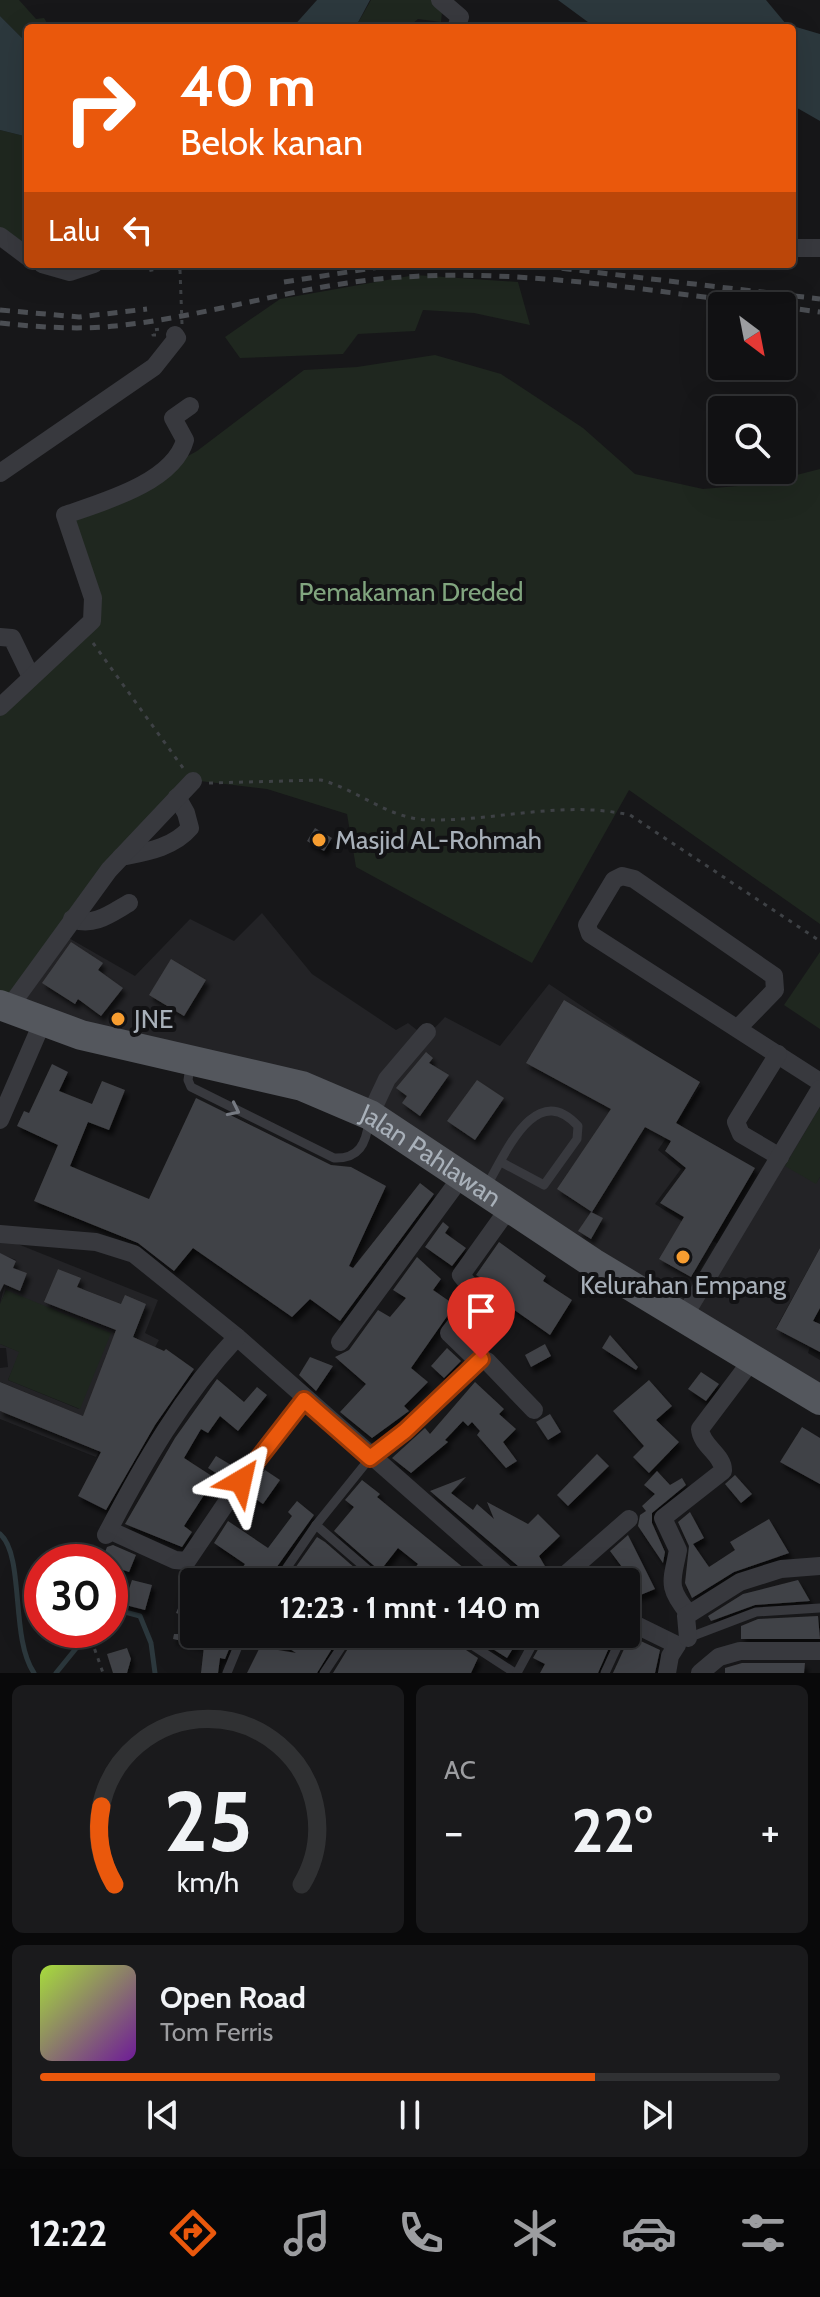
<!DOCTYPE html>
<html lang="id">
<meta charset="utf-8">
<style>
:root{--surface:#111113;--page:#1a1a1c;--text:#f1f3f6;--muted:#9c9da0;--line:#303133;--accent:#ea580c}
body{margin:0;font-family:Cabin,sans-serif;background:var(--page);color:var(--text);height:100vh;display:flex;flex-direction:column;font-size:30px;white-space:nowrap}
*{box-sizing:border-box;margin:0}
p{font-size:26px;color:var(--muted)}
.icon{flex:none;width:44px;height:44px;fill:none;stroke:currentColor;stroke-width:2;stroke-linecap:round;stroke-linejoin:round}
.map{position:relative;height:1673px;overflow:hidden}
.details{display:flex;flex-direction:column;gap:12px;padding:12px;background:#09090a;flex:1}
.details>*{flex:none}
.top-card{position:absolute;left:24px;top:24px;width:772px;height:244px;border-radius:8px;box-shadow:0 8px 32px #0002,0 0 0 2px var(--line);background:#ea580c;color:#fff;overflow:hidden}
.needle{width:52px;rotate:148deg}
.tools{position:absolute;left:708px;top:292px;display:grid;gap:16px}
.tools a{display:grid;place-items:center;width:88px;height:88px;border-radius:8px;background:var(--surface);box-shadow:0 8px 32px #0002,0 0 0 2px var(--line);font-size:40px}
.speed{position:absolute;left:24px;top:1544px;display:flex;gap:16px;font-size:40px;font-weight:700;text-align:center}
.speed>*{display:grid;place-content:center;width:104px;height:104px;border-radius:50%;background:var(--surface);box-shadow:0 8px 32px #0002,0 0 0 2px var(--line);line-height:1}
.speed .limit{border:12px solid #d22;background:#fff;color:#111}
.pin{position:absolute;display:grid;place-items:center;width:68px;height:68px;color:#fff;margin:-82px -34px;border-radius:50% 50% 50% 0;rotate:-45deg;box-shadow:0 0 8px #0007}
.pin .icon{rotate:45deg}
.me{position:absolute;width:88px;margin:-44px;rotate:36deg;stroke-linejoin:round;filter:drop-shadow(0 0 6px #0008)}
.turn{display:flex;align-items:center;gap:28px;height:168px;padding:0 24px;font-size:36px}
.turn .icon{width:104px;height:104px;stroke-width:2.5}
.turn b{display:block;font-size:56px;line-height:68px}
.then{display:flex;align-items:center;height:76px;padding:0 24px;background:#0003;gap:16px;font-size:30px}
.big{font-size:60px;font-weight:800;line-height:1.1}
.details .tile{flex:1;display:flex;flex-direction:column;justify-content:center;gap:12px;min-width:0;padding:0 28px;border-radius:12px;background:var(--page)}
.details .dial{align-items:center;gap:0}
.dial svg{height:208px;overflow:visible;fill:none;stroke:var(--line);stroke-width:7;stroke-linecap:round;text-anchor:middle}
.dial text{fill:var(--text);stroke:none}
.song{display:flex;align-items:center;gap:24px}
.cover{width:96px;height:96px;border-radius:12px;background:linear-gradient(135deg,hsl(80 70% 55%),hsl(280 70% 35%))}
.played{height:8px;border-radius:4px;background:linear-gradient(90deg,var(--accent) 75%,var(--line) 75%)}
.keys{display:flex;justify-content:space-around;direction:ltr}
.heat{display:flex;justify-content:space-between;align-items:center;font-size:44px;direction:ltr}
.details .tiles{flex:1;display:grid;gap:12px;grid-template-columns:1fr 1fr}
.tile:last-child{grid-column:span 2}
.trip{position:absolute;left:180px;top:1568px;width:460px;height:80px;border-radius:8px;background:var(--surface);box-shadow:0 8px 32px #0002,0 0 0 2px var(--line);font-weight:800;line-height:80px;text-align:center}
.tab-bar{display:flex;height:128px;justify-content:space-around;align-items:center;background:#070708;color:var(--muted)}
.tab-bar .icon{width:56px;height:56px}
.tab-bar .active{color:var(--accent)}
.tab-bar b{font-size:36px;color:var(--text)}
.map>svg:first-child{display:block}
.built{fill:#232326;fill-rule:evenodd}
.green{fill:#1f271f}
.water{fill:#2c383d}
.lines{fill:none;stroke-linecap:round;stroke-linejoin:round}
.stream{stroke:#2c383d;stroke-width:5}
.building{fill:#414246;filter:url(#shadow)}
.path{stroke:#3e4145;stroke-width:3;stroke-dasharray:4 6;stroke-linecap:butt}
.lane{stroke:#38393e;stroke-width:9}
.street{stroke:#38393e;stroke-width:18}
.primary{stroke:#54575d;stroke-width:30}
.rail{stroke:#4b4e53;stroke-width:5;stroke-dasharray:10 8;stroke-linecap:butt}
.path-bridge{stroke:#3e4145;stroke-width:3;stroke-dasharray:4 6;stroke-linecap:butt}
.oneway{stroke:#767a82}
.route-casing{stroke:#983908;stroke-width:20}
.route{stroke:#ea580c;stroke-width:14}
.poi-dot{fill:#f79d30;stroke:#121214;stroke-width:3}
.labels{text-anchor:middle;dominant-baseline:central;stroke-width:8;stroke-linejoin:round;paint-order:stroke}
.park-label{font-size:26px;fill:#81a57f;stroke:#121214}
.poi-label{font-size:26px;fill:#a8b0b9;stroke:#121214;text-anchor:start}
.street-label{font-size:26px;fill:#a8b0b9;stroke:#121214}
</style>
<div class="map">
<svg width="820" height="1673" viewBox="0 0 820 1673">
<defs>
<filter id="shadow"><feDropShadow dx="3.5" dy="5.5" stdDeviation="2" flood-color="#0009"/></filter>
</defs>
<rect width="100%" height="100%" fill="#171719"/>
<g class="built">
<polygon points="262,913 312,974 396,1030 408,1023 426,1037 445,1017 500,1046 549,984 701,1086 658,1150 681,1169 655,1204 718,1244 681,1304 356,1095 48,1019 20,1001 67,937 135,976 190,919 234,941"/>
<polygon points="820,1100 816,1183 820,1177 820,1248 776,1328 810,1347 808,1353 820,1360 820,1384 695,1313"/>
<path d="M0,1237L158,1300L145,1333L159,1340L96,1457L0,1419V1411L92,1448L102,1424L0,1382V1368L8,1367L6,1348H0V1344L20,1352L8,1380L79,1409L6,1290L0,1304L5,1284L20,1291L27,1273L13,1268L16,1260L0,1254ZM58,1269L80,1278L77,1287L121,1304L132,1337L45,1302Z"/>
</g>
<g class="green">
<polygon points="0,0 19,0 36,19 44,18 50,28 28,28 28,44 0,16"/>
<polygon points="371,0 432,0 442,12 441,22 418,19 407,28 355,28"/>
<polygon points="0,130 28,137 28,257 0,236"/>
<polygon points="415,275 518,282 530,325 474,313 423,310 415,331 358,334 343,354 240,358 225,337 280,299"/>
<polygon points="435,355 501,374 583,428 635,474 703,489 761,484 820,469 820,924 629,790 532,963 356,867 347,814 267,789 200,781 3,1000 0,998 0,705 93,620 60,515 134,486 197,451 304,370 357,367"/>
<polygon points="820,952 820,1029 784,1005"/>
<polygon points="820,1107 820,1177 816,1184 785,1166"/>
<polygon points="6,1290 111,1333 80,1409 8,1380 19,1352 0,1344 0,1304"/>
</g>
<g class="water">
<polygon points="317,0 370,0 355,28 292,28"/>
<polygon points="558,0 766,0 786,24 820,34 820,121 792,105 792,28 596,28"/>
<polygon points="0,16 28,44 28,137 0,130"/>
</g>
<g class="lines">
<g class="stream">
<path d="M0,1534C25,1556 10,1638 34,1673"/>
<polyline points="110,1619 125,1612 140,1616 151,1643 155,1673"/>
<polyline points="56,1673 91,1630"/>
</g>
</g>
<g class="building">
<polygon points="315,828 332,838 324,851 307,841"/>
<polygon points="71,942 103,963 98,970 123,988 101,1016 78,999 75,1004 42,983"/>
<polygon points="171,959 206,980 184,1016 149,995"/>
<polygon points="564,1000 700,1082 676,1123 755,1168 691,1277 659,1259 684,1217 660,1203 686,1168 665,1151 671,1141 645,1127 592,1212 557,1189 611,1109 526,1063"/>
<polygon points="426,1052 433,1058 429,1063 449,1075 420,1116 402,1103 407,1096 396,1088"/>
<polygon points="52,1064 68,1072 59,1091 92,1104 102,1081 125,1090 109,1130 88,1122 70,1166 149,1199 196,1098 331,1165 351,1167 386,1186 349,1266 353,1268 420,1183 434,1194 340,1321 310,1299 292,1317 193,1248 174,1271 138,1243 34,1201 58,1145 17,1126 24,1111 29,1113"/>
<polygon points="477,1080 504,1098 475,1140 447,1121"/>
<polygon points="591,1212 603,1218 591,1239 578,1231"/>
<polygon points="443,1222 449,1227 445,1233 466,1248 452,1266 425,1247"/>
<polygon points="499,1242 546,1276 543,1281 572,1300 550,1335 489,1292 484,1280 476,1275"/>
<polygon points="820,1248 820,1308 813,1321 820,1324 820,1352 776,1329"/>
<polygon points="0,1253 16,1261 13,1268 27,1273 20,1291 4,1284 0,1292"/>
<polygon points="417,1257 441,1279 433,1290 455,1305 411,1368 428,1382 404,1406 409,1411 372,1438 340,1412 366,1384 335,1357 349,1350 378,1310 390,1317 406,1298 393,1290"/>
<polygon points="58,1269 81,1278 77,1287 121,1304 125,1295 146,1304 133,1337 164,1351 166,1349 194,1369 155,1425 106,1510 78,1496 101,1452 0,1411 0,1382 83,1416 116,1330 44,1302"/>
<polygon points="479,1315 495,1330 482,1344 485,1348 465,1332"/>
<polygon points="610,1335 638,1367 636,1370 602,1348"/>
<polygon points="545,1344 551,1356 531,1367 525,1355"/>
<polygon points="447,1348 461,1361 444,1378 431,1366"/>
<polygon points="310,1357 333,1366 316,1391 299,1375"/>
<polygon points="701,1372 719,1384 706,1401 688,1389"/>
<polygon points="217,1379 244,1402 257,1387 267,1395 238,1431 220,1416 208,1433 201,1429 184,1458 215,1478 184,1526 192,1532 182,1547 125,1524 175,1438"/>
<polygon points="649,1380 672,1406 656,1420 679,1442 649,1473 633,1457 644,1446 613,1411"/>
<polygon points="475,1382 504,1409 499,1414 516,1429 503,1442 517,1461 506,1468 477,1435 480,1431 472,1422 468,1426 463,1421 445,1440 448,1442 411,1473 392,1458 425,1428 430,1434"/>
<polygon points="550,1414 561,1432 548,1440 536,1422"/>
<polygon points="802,1427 820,1438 820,1484 780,1462"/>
<polygon points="597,1454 609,1466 568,1506 557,1495"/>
<polygon points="216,1456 236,1468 227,1480 208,1468"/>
<polygon points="265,1470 280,1480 263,1504 247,1493"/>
<polygon points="657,1471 670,1485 682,1478 686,1485 652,1513 652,1523 665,1552 663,1563 638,1526 640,1515 646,1511 642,1506 655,1494 644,1485"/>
<polygon points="735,1475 752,1494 741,1503 725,1484"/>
<polygon points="466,1477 451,1493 473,1510 477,1504 494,1519 487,1502 528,1524 538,1514 560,1536 539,1556 549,1573 545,1582 529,1582 518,1566 430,1491"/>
<polygon points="362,1480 380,1494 377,1497 481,1582 451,1582 439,1572 432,1582 405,1582 418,1564 398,1548 380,1571 334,1531 354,1507 345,1500"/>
<polygon points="297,1501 314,1515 266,1582 233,1582 245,1564 214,1543 228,1521 268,1548 292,1516 288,1512"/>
<polygon points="690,1512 704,1538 693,1544 709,1567 735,1550 730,1542 769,1519 789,1553 734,1572 692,1598 685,1583 689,1546 678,1522"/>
<polygon points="628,1535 655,1589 626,1601 626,1582 602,1582 625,1571 610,1551"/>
<polygon points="317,1537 325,1542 371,1582 307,1582 293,1571"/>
<polygon points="113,1545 136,1555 129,1572 101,1562 107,1547"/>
<polygon points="194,1570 194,1619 176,1613"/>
<polygon points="132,1580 152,1585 145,1610 110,1601 110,1598 128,1592"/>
<polygon points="798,1580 810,1601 755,1605 711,1621 708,1616 743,1594"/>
<polygon points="818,1616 820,1639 741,1639 741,1626 758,1619"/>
<polygon points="174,1634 218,1634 217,1640 232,1642 225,1659 220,1658 218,1673 201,1673 204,1646 173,1639"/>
<polygon points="268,1634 341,1634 317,1673 247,1673 260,1647 296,1653"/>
<polygon points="357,1634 448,1634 451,1640 478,1658 471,1673 333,1673"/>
<polygon points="469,1634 522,1634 507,1658"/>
<polygon points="547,1634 549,1637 548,1634 615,1634 598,1673 540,1673 545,1664 533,1658"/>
<polygon points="630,1636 660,1650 655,1673 613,1673"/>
<polygon points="127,1648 131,1659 127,1673 113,1673 107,1654"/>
<polygon points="742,1663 805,1663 804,1673 725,1673 725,1668"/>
</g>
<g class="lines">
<g class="path">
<polyline points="144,264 147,271 175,265 180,270"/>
<polyline points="156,335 153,335 153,330 160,329"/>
<polyline points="93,643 183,768"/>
<path d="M209,783L321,780C359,790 388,819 429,820C497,821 562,800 630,815L820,941"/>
<polyline points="92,1562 98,1547"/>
<polyline points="88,1630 103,1673"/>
</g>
<g class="lane">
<path d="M190,1067L188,1080L191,1087L334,1158C359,1159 366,1144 369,1121"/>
<path d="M486,1187C505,1155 535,1079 578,1126L577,1139L544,1185L501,1162"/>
<polyline points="316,1525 382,1582"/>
<polyline points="277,1582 316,1525 370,1458"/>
<polyline points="455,1634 515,1673"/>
<polyline points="685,1639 756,1612 820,1608"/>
<polyline points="227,1673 243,1634"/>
<polyline points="324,1673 350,1634"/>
<polyline points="517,1673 538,1634"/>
<polyline points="605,1673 623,1634"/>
</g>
<g class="street">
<polyline points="440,0 460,17 456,28"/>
<polyline points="0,236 28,257"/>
<polyline points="792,248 820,248"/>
<polyline points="42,264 70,272 94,264"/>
<polyline points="0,473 154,367 177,338 175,335"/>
<polyline points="0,637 12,638 31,677"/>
<path d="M0,707L92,621L93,598L65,515C103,502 174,482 185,440L173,418L190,406"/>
<path d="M121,857C145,852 173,848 190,828L186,813L177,797"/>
<path d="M72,919C94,927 110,914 129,903"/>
<polyline points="8,1009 109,870 193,781"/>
<polyline points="738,1028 775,990 774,976 634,879 622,876 614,880 587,925 590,934 820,1082"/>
<polyline points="778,1054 736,1122 741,1134 780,1157"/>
<polyline points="370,1115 387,1079 427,1032"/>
<polyline points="0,1120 42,1023"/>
<polyline points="0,1234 96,1242 134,1254 237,1337 515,1582"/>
<polyline points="683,1318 820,1089"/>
<polyline points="340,1342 462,1176"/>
<polyline points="477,1360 449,1333 478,1296 461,1275 509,1208"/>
<polyline points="370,1458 405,1431 481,1359 487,1361 534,1410"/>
<polyline points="109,1530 175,1560 187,1561 241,1481 304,1400"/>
<path d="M106,1535C143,1464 182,1396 237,1337"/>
<polyline points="557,1582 629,1519"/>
<path d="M689,1614C666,1586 672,1582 678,1550L663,1518L723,1471C724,1455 701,1446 700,1429L752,1360"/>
<polyline points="626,1620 677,1645 670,1656 667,1673"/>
<polyline points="688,1638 686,1616 740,1582 781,1569 820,1566"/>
<polyline points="700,1673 719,1657 740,1651 820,1651"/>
</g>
<path class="primary" id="s1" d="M0,1005L81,1035L302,1086L370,1115L593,1263L820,1400"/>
<g class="rail">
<polyline points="526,264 820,299"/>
<polyline points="284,282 399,264"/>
<polyline points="782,307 820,312"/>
<polyline points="0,310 79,317 147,309"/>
<path d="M0,323C38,327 77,330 115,326C204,317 290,288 379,279C510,266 643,290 773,306"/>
</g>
<polyline class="path-bridge" points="180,270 182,324"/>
</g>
<defs><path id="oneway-chevron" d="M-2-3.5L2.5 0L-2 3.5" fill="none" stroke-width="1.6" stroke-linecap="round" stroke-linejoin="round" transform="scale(2)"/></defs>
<use class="oneway" href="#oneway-chevron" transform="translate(234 1110) rotate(26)"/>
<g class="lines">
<g class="route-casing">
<polyline id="route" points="241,1481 304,1400 370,1458 405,1431 481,1359"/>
</g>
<use href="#route" class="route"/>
</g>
<g class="poi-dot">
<circle cx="319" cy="840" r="8"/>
<circle cx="118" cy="1019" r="8"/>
<circle cx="683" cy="1257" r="8"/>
</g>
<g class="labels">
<g class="park-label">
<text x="411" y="592">Pemakaman Dreded</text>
</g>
<g class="poi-label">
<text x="335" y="840">Masjid AL-Rohmah</text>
<text x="134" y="1019">JNE</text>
<text x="683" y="1285" text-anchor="middle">Kelurahan Empang</text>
</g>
<g class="street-label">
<text stroke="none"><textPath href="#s1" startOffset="460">Jalan Pahlawan</textPath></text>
</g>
</g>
</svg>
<div class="tools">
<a><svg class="needle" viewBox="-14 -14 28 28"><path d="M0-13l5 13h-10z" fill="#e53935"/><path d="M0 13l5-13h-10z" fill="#9c9da0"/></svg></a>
<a><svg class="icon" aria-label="search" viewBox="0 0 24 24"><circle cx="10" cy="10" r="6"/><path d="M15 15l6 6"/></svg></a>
</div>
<div class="speed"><div class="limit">30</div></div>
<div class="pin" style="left:481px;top:1359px;background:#d93025"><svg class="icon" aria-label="arrive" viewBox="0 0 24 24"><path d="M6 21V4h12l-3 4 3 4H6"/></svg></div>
<svg class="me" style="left:241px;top:1481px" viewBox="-20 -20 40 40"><path d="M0-17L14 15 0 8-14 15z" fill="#ea580c" stroke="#fff" stroke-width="4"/></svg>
<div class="trip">12:23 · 1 mnt · 140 m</div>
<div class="top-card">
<div class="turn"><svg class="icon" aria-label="right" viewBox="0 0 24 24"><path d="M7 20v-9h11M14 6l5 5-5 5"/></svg><div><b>40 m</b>Belok kanan</div></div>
<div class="then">Lalu<svg class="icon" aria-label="left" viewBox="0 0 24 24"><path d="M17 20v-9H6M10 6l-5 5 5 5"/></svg></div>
</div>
</div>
<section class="details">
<div class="tiles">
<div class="tile dial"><svg viewBox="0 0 100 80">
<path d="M14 69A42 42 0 1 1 86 69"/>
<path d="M14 69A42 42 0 0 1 9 39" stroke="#ea580c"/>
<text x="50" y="56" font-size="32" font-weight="700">25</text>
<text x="50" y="72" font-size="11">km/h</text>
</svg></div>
<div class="tile"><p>AC</p>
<div class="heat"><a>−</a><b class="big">22°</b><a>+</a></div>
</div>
<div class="tile">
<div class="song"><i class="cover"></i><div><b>Open Road</b><p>Tom Ferris</p></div></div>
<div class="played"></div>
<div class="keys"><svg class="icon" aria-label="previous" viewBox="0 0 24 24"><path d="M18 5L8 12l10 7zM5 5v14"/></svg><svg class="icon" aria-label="pause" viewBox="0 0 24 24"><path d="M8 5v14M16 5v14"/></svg><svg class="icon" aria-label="next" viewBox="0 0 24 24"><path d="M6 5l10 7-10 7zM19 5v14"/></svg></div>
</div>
</div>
</section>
<nav class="tab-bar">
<b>12:22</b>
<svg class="icon active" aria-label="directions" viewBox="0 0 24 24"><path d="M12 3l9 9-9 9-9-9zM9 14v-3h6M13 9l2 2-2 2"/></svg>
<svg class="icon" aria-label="music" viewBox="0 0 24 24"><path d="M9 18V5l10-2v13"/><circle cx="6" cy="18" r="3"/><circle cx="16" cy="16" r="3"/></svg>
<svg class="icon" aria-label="phone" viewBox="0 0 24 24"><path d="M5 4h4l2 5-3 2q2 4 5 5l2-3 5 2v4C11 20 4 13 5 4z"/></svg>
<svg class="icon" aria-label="climate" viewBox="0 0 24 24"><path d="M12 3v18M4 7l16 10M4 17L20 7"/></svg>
<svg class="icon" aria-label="car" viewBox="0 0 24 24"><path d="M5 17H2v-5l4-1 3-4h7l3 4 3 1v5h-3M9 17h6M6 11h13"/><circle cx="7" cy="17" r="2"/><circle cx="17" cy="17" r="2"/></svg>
<svg class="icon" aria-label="filters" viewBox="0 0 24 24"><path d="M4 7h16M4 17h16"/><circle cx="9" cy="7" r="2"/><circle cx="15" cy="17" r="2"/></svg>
</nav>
